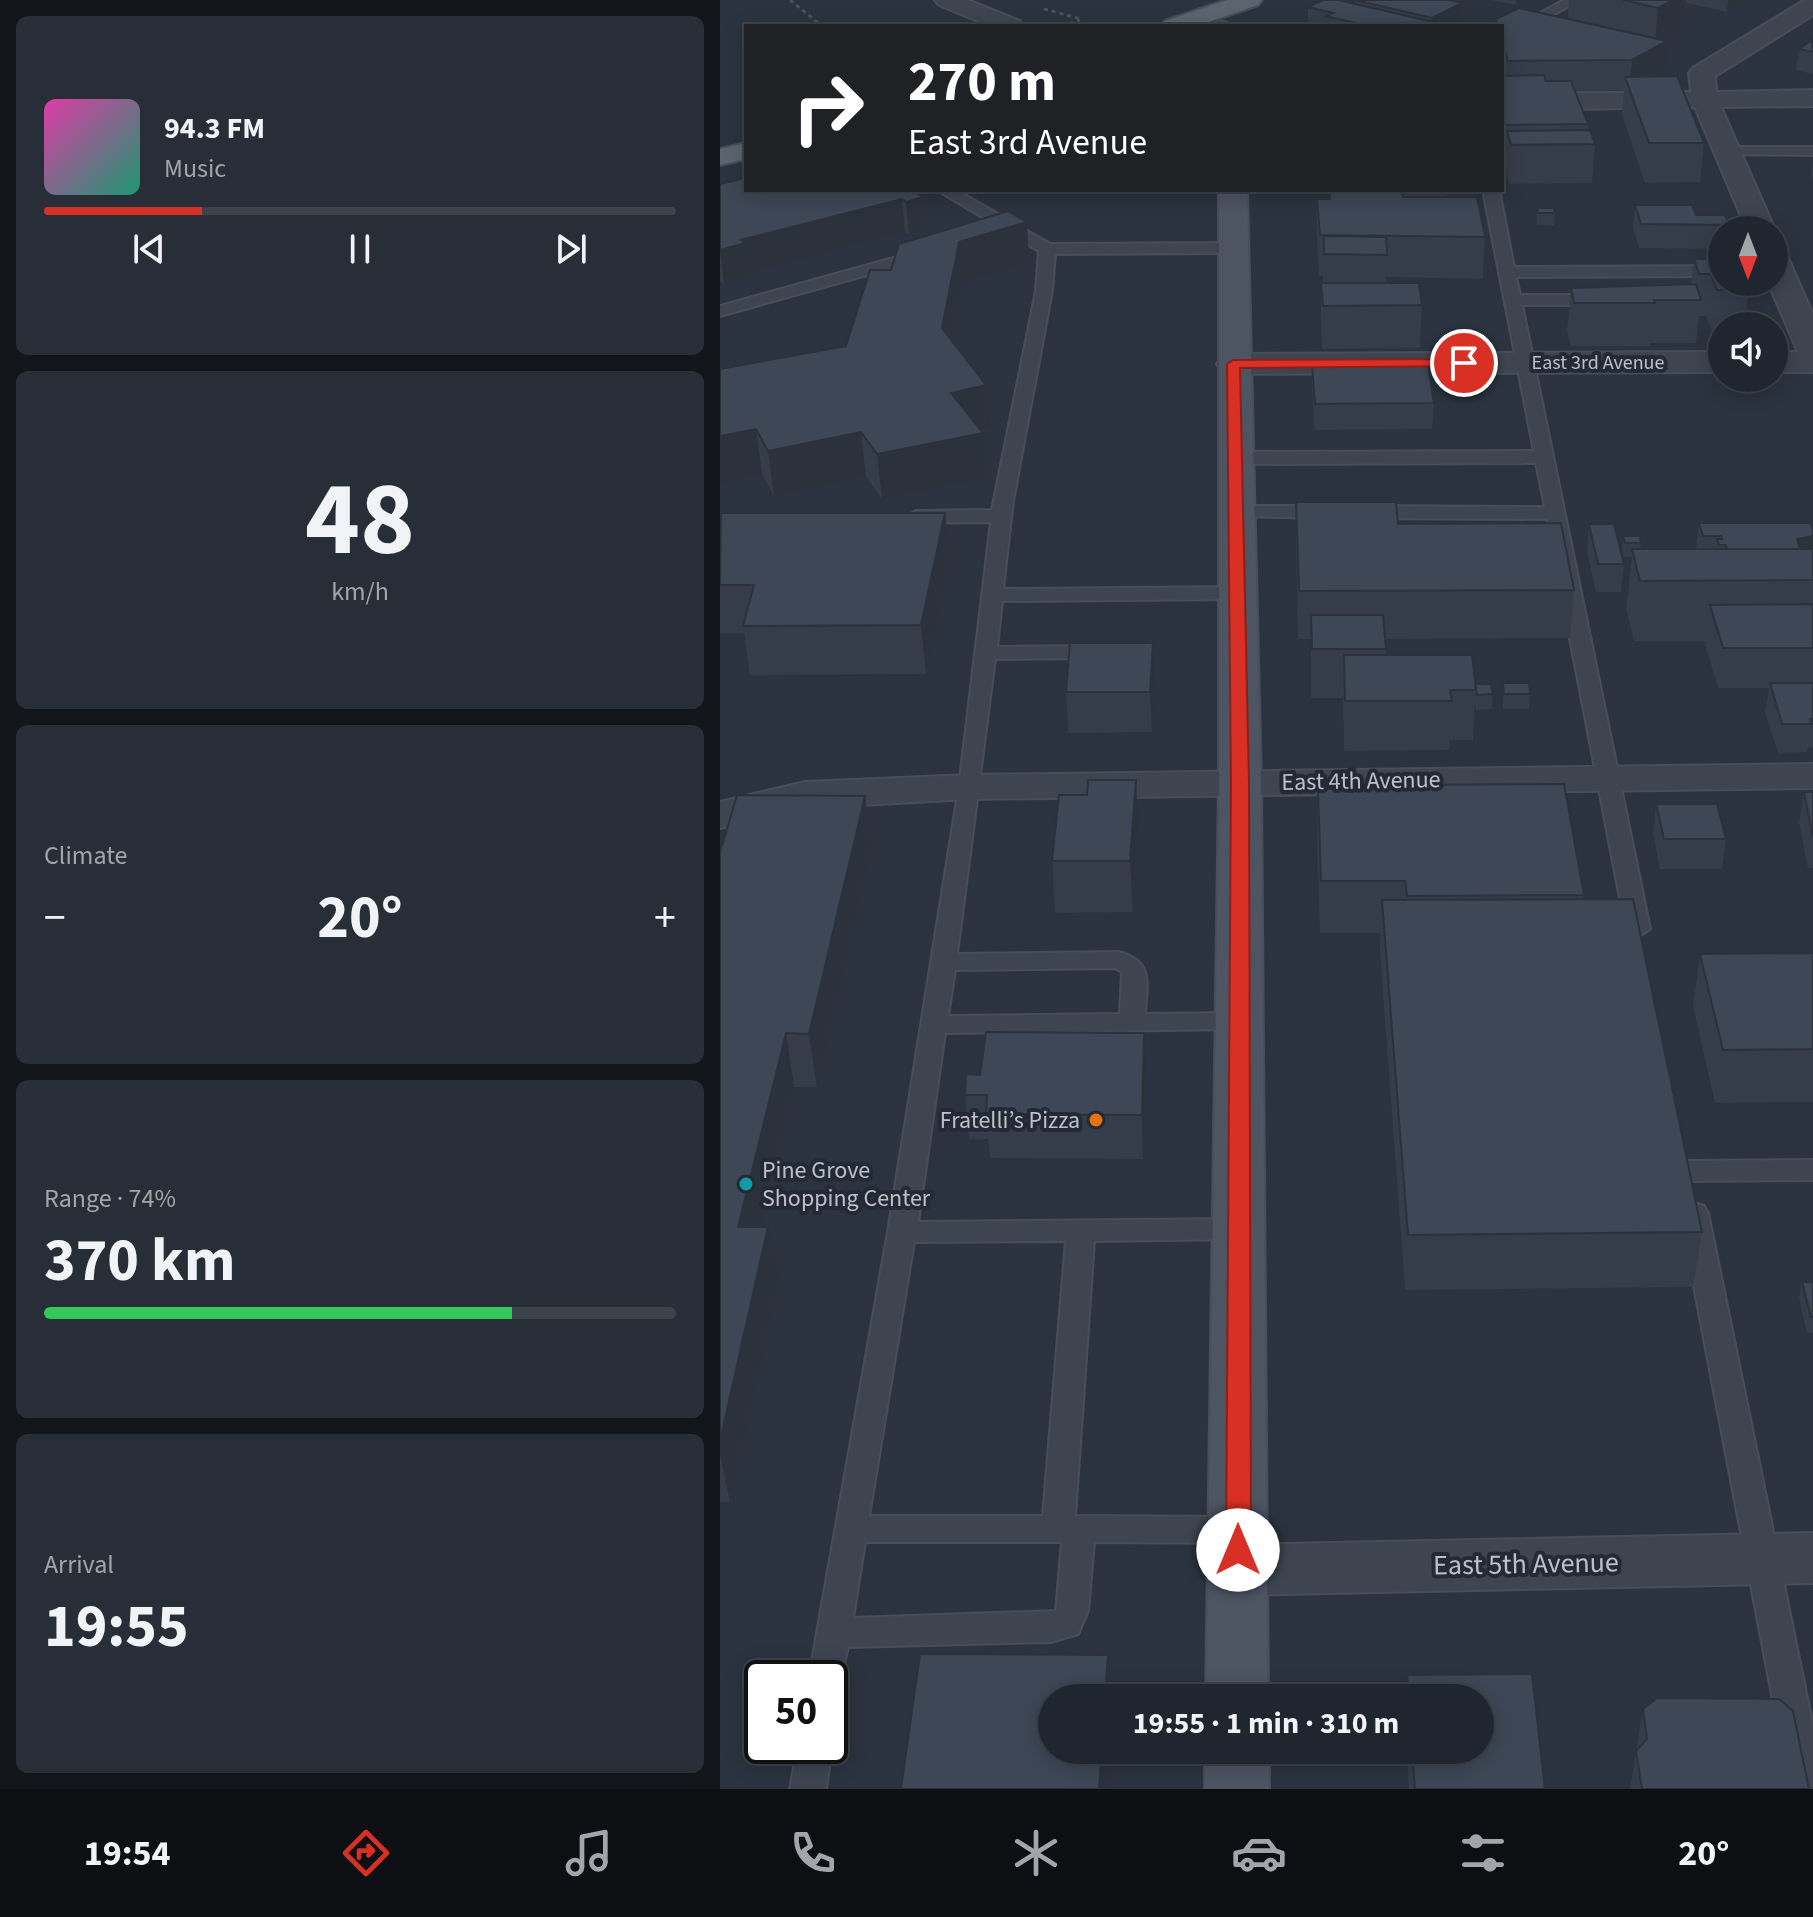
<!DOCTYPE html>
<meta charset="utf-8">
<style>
:root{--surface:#20262f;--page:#282e37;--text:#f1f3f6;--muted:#a2a5aa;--line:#3d434b;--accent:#d93025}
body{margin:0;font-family:"Source Sans 3",sans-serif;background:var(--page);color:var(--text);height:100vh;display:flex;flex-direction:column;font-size:30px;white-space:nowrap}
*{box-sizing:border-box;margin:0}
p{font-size:26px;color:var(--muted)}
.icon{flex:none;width:44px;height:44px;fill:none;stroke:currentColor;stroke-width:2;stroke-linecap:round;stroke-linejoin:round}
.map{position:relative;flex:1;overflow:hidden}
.drawer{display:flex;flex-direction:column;gap:16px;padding:16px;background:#12151a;width:720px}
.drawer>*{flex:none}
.guide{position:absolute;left:24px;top:24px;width:760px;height:168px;border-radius:0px;box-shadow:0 4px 20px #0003,0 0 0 2px var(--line);background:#202124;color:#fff;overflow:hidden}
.needle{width:52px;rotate:180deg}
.buttons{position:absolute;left:988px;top:216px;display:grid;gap:16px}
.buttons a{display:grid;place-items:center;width:80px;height:80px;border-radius:50%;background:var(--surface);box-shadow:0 4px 20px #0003,0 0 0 2px var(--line);font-size:40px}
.speed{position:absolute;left:24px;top:1660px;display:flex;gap:16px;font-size:40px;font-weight:700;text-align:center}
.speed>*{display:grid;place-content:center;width:104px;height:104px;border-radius:50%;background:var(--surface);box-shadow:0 4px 20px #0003,0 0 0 2px var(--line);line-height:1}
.speed .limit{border:4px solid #111;border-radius:12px;background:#fff;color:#111}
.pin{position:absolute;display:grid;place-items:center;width:68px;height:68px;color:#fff;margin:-34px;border:4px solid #fff;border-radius:50%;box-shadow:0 2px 8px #0007}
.me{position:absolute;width:88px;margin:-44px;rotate:0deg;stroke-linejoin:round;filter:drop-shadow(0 0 6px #0008)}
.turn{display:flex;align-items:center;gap:28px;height:168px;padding:0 32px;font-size:36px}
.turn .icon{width:104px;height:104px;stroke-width:2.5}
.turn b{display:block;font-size:56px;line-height:68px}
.big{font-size:60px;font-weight:700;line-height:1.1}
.drawer .card{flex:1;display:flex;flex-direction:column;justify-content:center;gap:12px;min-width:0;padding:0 28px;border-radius:12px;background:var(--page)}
.drawer .dial{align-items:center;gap:0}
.dial b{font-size:104px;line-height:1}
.song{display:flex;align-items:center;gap:24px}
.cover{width:96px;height:96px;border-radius:12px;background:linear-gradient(135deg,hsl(320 70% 55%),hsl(160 70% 35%))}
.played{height:8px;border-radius:4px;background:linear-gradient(90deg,var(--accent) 25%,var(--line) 25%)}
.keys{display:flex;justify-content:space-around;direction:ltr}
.heat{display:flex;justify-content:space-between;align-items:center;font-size:44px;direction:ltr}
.charge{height:12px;border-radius:6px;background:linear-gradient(90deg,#34c759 74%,var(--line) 0)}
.trip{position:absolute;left:318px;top:1684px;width:456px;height:80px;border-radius:40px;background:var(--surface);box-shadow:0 4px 20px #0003,0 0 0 2px var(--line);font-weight:700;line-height:80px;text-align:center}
.tabs{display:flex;height:128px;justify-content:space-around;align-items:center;background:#0d0f13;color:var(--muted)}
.tabs .icon{width:56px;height:56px}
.tabs .current{color:var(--accent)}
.tabs b{font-size:36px;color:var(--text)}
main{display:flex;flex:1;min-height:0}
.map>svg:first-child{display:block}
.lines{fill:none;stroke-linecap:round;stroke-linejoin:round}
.service-casing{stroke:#484e59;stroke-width:4}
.minor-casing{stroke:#484e59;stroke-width:4}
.tertiary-casing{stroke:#484e59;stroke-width:4}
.secondary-casing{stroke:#484e59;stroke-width:4}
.primary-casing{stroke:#484e59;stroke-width:4}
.path{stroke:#455758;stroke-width:3;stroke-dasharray:4 4;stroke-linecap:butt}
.service{fill:#3e4550;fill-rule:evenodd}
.minor{fill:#3e4550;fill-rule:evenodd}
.tertiary{fill:#3e4550;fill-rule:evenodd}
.secondary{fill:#4d5462;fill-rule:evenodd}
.primary{fill:#5c646f;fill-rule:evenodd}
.wall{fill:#343d49}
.shaded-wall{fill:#2b323c}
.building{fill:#3d4755;stroke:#2b323c;stroke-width:2}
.route{fill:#d93025;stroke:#8d1f18;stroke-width:2}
.food-dot{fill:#e8710a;stroke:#232a35;stroke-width:3}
.culture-dot{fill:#0f9aa8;stroke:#232a35;stroke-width:3}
.labels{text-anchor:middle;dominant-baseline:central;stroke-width:8;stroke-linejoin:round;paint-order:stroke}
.far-street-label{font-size:20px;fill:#bbc0ca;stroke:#232a35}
.street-label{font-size:24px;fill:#bbc0ca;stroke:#232a35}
.poi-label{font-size:24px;fill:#bbc0ca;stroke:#232a35;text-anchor:end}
.near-street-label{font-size:28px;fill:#bbc0ca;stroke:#232a35}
</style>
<main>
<section class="drawer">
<div class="card">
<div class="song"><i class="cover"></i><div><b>94.3 FM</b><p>Music</p></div></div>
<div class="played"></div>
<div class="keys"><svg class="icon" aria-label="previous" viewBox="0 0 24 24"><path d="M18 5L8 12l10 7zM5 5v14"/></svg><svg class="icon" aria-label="pause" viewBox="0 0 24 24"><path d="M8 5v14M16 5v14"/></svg><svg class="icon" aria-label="next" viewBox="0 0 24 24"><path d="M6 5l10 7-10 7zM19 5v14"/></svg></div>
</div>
<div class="card dial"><b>48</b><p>km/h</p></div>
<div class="card"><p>Climate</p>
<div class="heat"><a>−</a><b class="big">20°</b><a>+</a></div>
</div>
<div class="card"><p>Range · 74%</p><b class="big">370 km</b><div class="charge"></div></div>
<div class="card"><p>Arrival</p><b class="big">19:55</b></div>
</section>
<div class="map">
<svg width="1093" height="1789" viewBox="0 0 1093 1789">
<rect width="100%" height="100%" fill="#2a333f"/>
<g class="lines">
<g class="service-casing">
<g id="service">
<polygon points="844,0 860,0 782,43 782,34"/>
<polygon points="475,15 507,23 509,26 470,22 470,16"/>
<polygon points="1007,147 1093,147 1093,155 1002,154 1002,148"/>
<path d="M217,190H236L330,244L515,243L523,248L515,253L335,254L332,291L293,501L283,589L517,587L527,593L517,599L282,601L277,647L382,646L392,652L382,658L275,659L237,954L399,952C435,962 426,984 425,1014L519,1013L528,1015L532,1021L528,1027L519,1029L225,1033L198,1222L519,1219L529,1222L533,1229L529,1236L519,1239L374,1241L355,1516L519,1517L530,1521L535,1530L530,1539L519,1543L374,1542L368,1611L358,1634L331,1642L128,1647L118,1688L110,1691V1678H89L168,1232L239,787L271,522L196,523L186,517L196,511L272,510L316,291L319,251ZM395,968L402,972L400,1014L228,1016L235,970ZM346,1241L323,1516H149L194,1242ZM145,1542H342L336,1611L133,1618Z"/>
<polygon points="763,190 779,190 794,267 1002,266 1002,276 796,277 800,295 881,295 889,300 881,305 802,305 930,929 918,937 906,929 827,519 646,518 636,512 646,506 825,507 816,463 514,464 505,458 514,452 814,451"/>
<polygon points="202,250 208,252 208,258 0,316 0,306"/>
<polygon points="515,506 609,506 619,512 609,518 508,516 505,512 508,508"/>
<polygon points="1093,1160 1093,1180 965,1181 955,1178 951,1171 955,1164 965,1161"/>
<polygon points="974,1203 984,1206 988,1213 1093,1727 1093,1789 1070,1789 960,1213 964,1206"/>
<polygon points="110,1741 112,1746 106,1789 70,1789 78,1746 110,1746"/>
</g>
</g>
<g class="minor-casing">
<g id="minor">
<polygon points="1085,0 1093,0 1093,15 995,76 996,92 1093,90 1093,106 1001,107 1055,230 1054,232 1027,230 975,107 782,110 782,94 971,92 969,73 973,68"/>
<polygon points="1054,251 1064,254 1069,260 1093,315 1093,372 1054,372 1054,352 1078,352 1048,282 1054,282"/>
<polygon points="1002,352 1002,372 513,374 502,371 497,364 502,357 513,354"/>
<polygon points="1093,764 1093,788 250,799 85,808 0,828 0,802 85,782 250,775"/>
<polygon points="1093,1533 1093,1583 518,1595 497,1587 488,1570 497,1553 518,1545"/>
</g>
</g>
<g class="tertiary-casing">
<polygon id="tertiary" points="215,0 248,0 300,21 303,26 270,26 219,5"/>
</g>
<g class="secondary-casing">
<g id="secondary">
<polygon points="499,190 527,190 541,783 548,1698 486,1698 499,783"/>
<rect x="485" y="1750" width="64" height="39"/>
</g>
</g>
<g class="primary-casing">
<g id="primary">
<polygon points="507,0 542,0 538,5 477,26 442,26 445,21"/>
<polygon points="26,143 26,159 0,165 0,149"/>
</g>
</g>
<g class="path">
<polyline points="70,0 102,26"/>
<polyline points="324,9 361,19"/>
<polyline points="342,26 360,20"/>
</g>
<use href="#service" class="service"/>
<use href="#minor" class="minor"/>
<use href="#tertiary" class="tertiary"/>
<use href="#secondary" class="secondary"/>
<use href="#primary" class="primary"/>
</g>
<g class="wall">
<polygon points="635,0 741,24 737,26 588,26 588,7 635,4"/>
<polygon points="771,0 806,0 796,5"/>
<polygon points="849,0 1023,0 1023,2 1007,12 966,3 963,28 942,40 944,71 934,77 984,143 980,182 925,183 902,115 904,90 855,91 868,124 868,130 875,144 872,183 789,184 785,170 785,163 782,164 782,26 776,26 776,19 848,19"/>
<polygon points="1093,40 1093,74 1076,70 1079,49"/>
<polygon points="1093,160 1093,180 1091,175"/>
<polygon points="0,184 183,192 203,197 206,230 189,235 185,232 29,273 29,277 4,284 0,281"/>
<polygon points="609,190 760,190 760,192 727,192 727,197 765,237 763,279 666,277 666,283 702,305 700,348 602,349 601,326 601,283 603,283 603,276 599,276 597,239 597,199 609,199"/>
<polygon points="915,205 976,215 1009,225 1008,230 1002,230 1002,249 919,248 913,228"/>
<polygon points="817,208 835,213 834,225 817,225"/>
<polygon points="974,259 1029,290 1024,326 1002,326 1002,333 992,333 986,316 979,316 976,343 930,343 930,346 851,346 847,331 851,288 971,284"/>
<polygon points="309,263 242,283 231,341 270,429 262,431 266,478 162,499 146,477 54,496 42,474 0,369 126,346 171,270"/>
<polygon points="592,365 714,403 712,429 594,430 592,390"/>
<polygon points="576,502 678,524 854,590 850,638 666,639 666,655 755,685 773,694 772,709 756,710 755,702 753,740 729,740 729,750 624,751 623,698 591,698 591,639 578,639 576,549"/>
<polygon points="225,513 230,560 206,674 30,675 24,633 0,633 0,515"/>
<polygon points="979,523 1093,530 1093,747 1088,747 1087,752 1058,753 1045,712 1049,688 998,688 985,644 986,641 914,641 906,609 912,557 903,557 902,550 903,536 921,543 920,549 976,549"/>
<polygon points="869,524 904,564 901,592 876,592 867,551"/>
<polygon points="434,683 432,732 348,733 346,692"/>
<polygon points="783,683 810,694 809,709 783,709"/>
<polygon points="598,789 864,895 863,899 982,1232 973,1287 685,1290 660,952 660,933 600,933 597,840"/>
<polygon points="1084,792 1093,792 1093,868 1088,868 1079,822"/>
<polygon points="936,804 1006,839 1002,869 940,869 933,834"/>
<polygon points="418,831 413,912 335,913 332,861"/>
<polygon points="151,847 97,1087 74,1087 41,1227 58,1281 10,1502 0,1502 0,853"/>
<polygon points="1093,953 1093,1102 995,1103 973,1006 980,954"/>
<polygon points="426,1076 423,1159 270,1158 268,1139 249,1139 245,1095"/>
<polygon points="1082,1282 1093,1282 1093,1333 1087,1333 1079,1298"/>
<polygon points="812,1674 825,1789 689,1789 687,1750 760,1750 760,1698 686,1698 687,1675"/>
<polygon points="923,1709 1089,1789 910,1789"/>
</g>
<g class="shaded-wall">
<polygon points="796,0 806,0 796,5"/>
<polygon points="953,0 966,0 963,28 935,44 938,8"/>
<polygon points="1008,0 1023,0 1023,2 1007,12"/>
<polygon points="742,3 741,24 737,26 712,26 712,18"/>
<polygon points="947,41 944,71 909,90 912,60"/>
<polygon points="171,190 182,190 183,200 182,199 185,232 29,273 29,277 4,284 0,250 21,240"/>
<polygon points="203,197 206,230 189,235 186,202"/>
<polygon points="307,222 309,263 242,283 225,371 222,328 239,242"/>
<polygon points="266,385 270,429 235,437 231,393"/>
<polygon points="36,429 42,474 0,483 0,436"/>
<polygon points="141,432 146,477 54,496 48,451"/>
<polygon points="263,433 266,478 162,499 157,454"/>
<polygon points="225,513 230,560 206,674 201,625"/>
<polygon points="1093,536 1093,548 1091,563 1080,565 1077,539"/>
<polygon points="433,643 434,683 432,732 430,692"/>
<polygon points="416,780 418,831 413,912 410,861"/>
<polygon points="145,796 151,847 97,1087 89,1034"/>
<polygon points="66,1033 74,1087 28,1281 18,1227"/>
<polygon points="424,1033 426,1076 423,1159 422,1115"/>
<polygon points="48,1227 58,1281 10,1502 0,1454 0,1441"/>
<polygon points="388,1655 391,1698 385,1698"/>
<polygon points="382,1750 389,1750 387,1789 379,1789"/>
</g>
<g class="building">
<polygon points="603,0 618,0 722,24 718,26 648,26 606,16 613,13 588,7"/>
<polygon points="635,0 729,0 742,3 712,18"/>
<polygon points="903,0 953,0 938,8"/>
<polygon points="799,8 947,41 912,60 788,61 782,40 782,26 778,26 776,19"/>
<polygon points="1092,40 1093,52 1079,49"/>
<polygon points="824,75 826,81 851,81 868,124 782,125 782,76"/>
<polygon points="957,76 984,143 929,143 905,77"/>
<polygon points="870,130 875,144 791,145 787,131"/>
<polygon points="26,178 26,190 178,190 182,193 192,190 203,197 186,202 182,199 21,240 25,243 0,250 0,184"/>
<polygon points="610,190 682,190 683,197 757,197 765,237 600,235 597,199 610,199"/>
<polygon points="915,205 972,205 976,215 1005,215 1009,225 921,224"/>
<polygon points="817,208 834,208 835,213 818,213"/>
<polygon points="288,211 307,222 239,242 222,328 266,385 231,393 263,433 157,454 141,432 48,451 36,429 0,436 0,369 126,346 150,270 171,270 179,244"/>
<polygon points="604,236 666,237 667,255 604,254"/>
<polygon points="974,259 1002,259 1002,282 1025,282 1029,290 997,290 991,274 979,274"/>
<polygon points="601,283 699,283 702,305 603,306"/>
<polygon points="976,284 981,300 934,300 935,303 854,303 851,288"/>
<polygon points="708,364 714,403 595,404 592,365"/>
<polygon points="576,502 676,502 678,524 841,523 854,590 579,591"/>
<polygon points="1,513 225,513 201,625 23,626 34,585 0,585"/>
<polygon points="979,523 1090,523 1093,530 1093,536 1077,539 1080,549 1007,549 1006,545 999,545 997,539 1002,539 1001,536 983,536"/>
<polygon points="869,524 894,524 904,564 878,564"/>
<polygon points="903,536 920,536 921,543 905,543"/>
<polygon points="912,549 1093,549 1093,580 920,581"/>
<polygon points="1093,604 1093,648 1003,648 990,605"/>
<polygon points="591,615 663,615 666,649 592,649"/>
<polygon points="350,643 433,643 430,692 346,692"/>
<polygon points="624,655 752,655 756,690 730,690 732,701 625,701"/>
<polygon points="783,683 809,683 810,694 784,694"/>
<polygon points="1050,683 1093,683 1093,719 1090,719 1092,724 1062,724"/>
<polygon points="755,684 771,684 773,694 757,695"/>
<polygon points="368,780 416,780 410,861 332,861 339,795 367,795"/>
<polygon points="844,784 864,895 687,896 685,881 601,881 598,789 677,789 677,785"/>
<polygon points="1084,792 1093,792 1093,837"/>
<polygon points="17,795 145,796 89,1034 66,1033 18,1227 48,1227 0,1441 0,853"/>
<polygon points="936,804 997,804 1006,839 944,839"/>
<polygon points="913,899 982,1232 688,1235 662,900"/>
<polygon points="1093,953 1093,1049 1003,1050 980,954"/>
<polygon points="266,1032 424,1033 422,1115 266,1114 267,1095 245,1095 246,1074 260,1075"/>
<polygon points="1082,1282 1093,1282 1093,1317 1091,1317"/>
<polygon points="200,1654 388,1655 385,1698 332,1698 332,1750 382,1750 379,1789 181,1789"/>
<polygon points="812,1674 825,1789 695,1789 692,1750 760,1750 760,1698 689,1698 687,1675"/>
<polygon points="937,1698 1059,1699 1073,1711 1089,1789 922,1789 916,1751 927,1739 923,1709"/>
</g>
<polygon class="route" points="744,359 748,361 748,366 520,368 529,783 531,1550 527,1557 518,1560 510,1557 506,1550 511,783 507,364 513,360"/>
<circle class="food-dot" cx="376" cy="1120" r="8"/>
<circle class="culture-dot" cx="26" cy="1184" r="8"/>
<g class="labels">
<g class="far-street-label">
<text x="878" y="363">East 3rd Avenue</text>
</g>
<g class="street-label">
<text transform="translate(641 781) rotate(-1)">East 4th Avenue</text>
</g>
<g class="poi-label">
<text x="360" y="1120">Fratelli’s Pizza</text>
<text x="42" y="1170" text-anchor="start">Pine Grove<tspan x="42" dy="28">Shopping Center</tspan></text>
</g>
<g class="near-street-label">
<text transform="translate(806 1564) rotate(-1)">East 5th Avenue</text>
</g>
</g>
</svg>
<div class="buttons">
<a><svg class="needle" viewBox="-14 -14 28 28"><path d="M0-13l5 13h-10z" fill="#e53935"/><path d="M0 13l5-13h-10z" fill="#a2a5aa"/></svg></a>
<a><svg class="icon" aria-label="sound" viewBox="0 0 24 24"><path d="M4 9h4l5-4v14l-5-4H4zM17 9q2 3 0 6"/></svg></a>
</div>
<div class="speed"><div class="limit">50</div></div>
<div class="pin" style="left:744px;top:363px;background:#d93025"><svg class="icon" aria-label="arrive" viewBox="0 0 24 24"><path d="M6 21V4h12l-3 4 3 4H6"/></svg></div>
<svg class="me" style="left:518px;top:1550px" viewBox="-20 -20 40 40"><circle r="19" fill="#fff"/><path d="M0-13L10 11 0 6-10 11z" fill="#d93025"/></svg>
<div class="trip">19:55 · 1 min · 310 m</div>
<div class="guide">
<div class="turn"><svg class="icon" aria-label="right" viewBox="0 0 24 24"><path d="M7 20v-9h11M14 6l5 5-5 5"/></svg><div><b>270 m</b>East 3rd Avenue</div></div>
</div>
</div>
</main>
<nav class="tabs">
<b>19:54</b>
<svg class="icon current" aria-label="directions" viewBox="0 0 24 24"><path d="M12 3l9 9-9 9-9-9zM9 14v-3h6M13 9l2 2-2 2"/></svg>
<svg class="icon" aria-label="music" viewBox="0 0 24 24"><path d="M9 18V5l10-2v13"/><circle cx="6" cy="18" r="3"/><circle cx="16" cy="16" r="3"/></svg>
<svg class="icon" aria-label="phone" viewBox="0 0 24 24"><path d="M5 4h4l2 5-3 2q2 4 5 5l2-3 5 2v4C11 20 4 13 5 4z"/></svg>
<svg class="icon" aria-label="climate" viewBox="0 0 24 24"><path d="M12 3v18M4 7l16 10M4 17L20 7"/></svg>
<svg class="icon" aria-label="car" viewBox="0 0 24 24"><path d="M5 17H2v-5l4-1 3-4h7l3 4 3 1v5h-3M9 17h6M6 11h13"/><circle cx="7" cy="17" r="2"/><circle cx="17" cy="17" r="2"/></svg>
<svg class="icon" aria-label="filters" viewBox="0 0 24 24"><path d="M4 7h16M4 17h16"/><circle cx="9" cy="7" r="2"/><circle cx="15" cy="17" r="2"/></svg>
<b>20°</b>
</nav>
